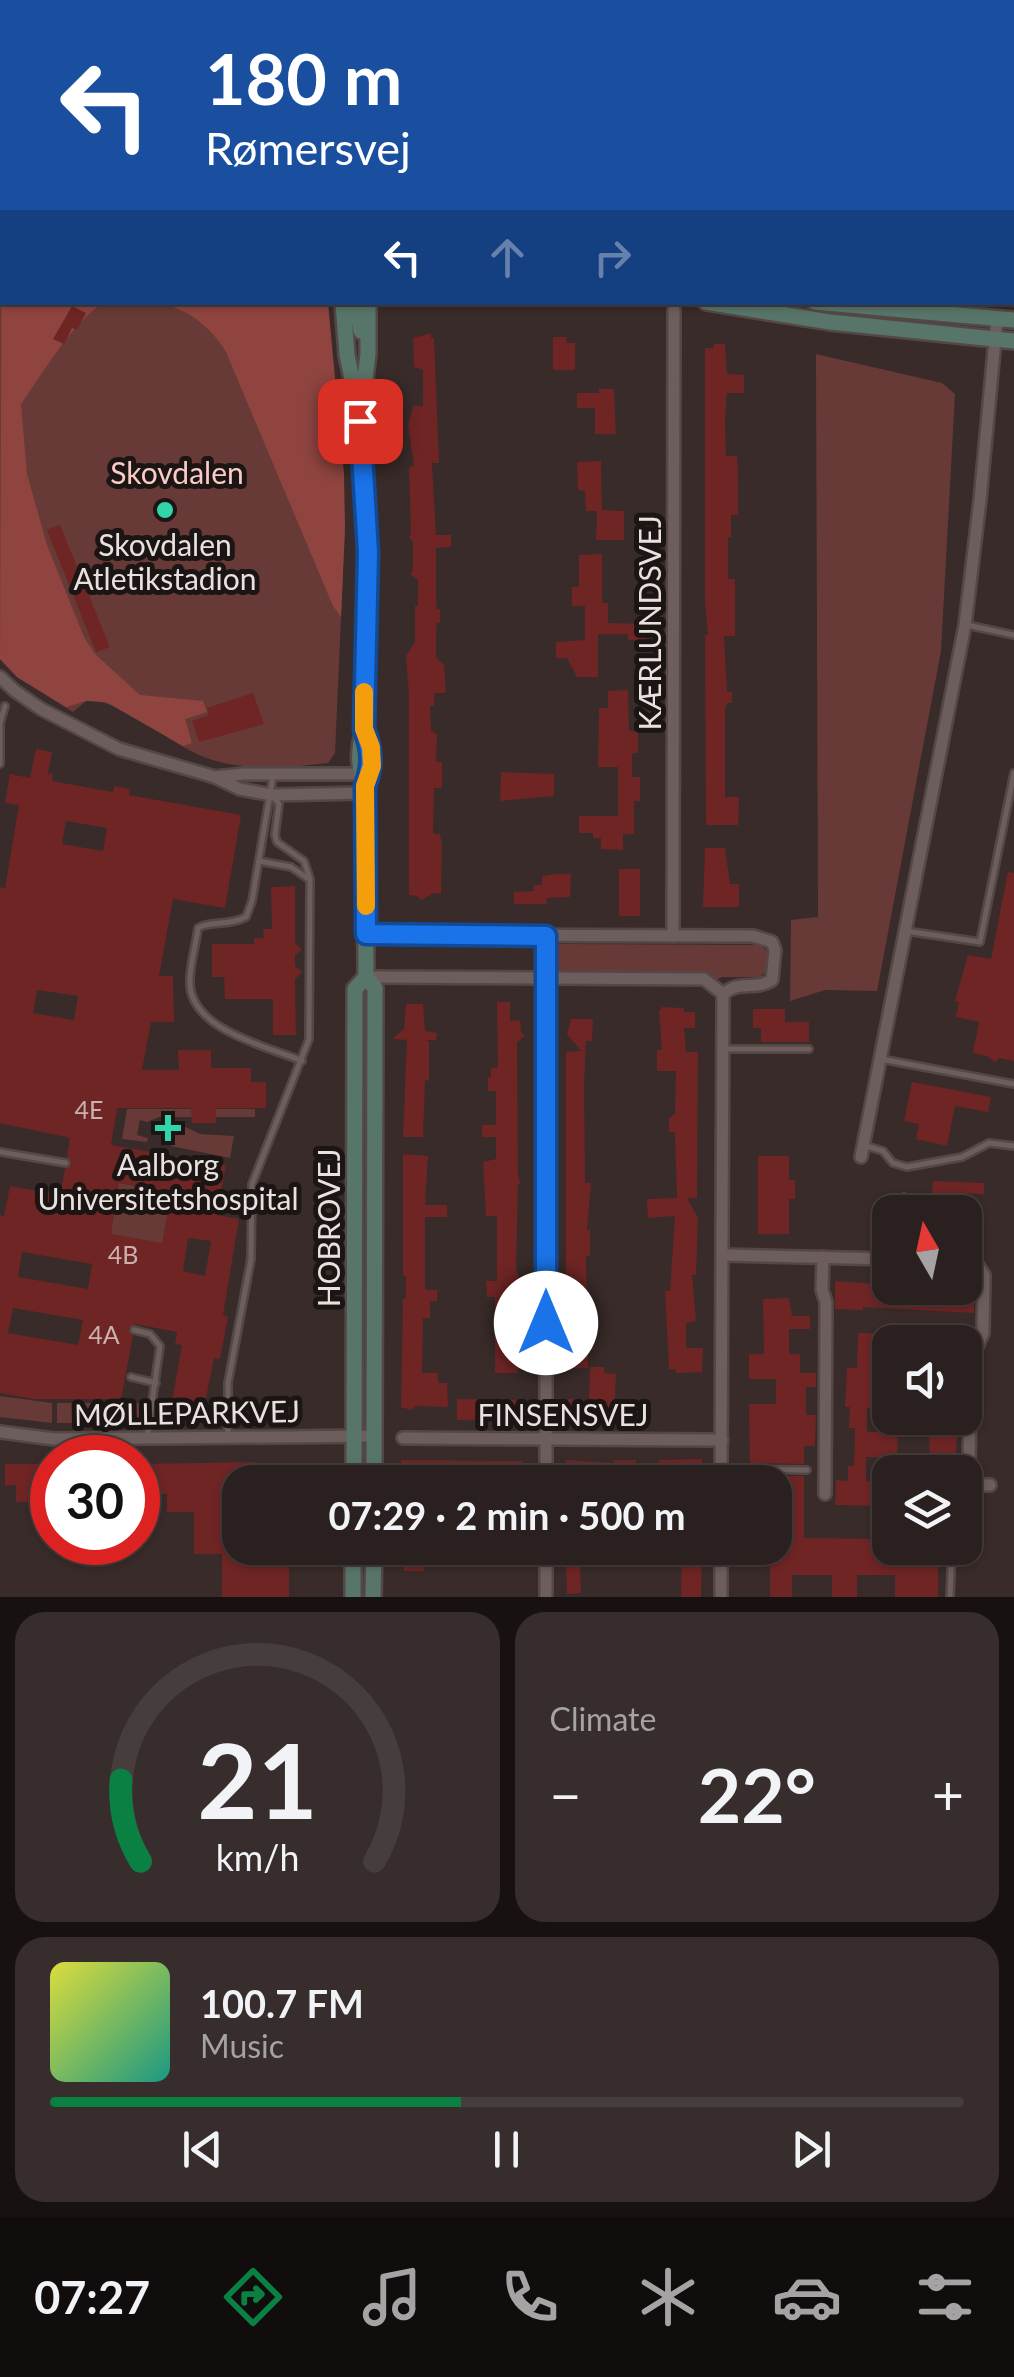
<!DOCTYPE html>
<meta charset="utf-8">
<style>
:root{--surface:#2a201f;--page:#362d2c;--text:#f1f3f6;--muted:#a5a3a4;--line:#463e3d;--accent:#0b8043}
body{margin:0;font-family:Lato,sans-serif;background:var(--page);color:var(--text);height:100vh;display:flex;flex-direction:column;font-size:38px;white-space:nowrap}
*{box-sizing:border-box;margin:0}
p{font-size:32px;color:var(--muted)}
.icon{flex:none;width:55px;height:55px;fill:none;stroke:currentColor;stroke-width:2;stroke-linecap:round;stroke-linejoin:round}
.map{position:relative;height:1597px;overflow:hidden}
.panel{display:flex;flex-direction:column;gap:15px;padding:15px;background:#171211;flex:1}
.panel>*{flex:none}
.guide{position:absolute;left:0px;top:0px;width:1015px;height:305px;box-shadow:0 2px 8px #0004,0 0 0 2px var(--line);background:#1a4fa0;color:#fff;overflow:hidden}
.needle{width:65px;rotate:351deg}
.buttons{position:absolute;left:872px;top:1195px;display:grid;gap:20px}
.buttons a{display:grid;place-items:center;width:110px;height:110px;border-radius:20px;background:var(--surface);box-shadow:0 2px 8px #0004,0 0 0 2px var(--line);font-size:50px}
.speed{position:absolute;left:30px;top:1435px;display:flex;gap:20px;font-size:50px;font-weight:700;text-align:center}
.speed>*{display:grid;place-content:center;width:130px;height:130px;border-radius:50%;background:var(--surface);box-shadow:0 2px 8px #0004,0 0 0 2px var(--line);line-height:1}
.speed .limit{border:15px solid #d22;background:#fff;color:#111}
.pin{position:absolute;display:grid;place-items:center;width:85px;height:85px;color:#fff;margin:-42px;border-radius:20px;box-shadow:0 5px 15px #0006}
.me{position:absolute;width:110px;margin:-55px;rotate:0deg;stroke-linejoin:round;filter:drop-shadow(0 0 8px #0008)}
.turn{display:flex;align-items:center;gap:35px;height:210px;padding:0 40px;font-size:45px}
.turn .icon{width:130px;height:130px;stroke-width:2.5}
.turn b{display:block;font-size:70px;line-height:85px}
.lanes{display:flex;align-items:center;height:95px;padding:0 40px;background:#0003;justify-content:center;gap:50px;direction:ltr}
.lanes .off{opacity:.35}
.big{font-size:75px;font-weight:700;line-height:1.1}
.panel .widget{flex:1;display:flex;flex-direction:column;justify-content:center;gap:15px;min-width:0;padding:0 35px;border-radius:30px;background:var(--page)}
.panel .dial{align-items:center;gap:0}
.dial svg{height:260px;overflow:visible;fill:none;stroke:var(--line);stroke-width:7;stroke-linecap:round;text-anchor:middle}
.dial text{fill:var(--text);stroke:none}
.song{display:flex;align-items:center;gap:30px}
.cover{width:120px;height:120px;border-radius:15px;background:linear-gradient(135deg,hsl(60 70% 55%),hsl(170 70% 35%))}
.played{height:10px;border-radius:5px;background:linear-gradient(90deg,var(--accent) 45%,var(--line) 45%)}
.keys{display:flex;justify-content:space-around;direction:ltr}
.heat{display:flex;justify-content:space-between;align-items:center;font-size:55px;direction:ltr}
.panel .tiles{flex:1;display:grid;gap:15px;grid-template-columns:1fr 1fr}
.widget:last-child{grid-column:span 2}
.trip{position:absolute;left:222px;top:1465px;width:570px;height:100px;border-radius:30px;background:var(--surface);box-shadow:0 2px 8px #0004,0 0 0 2px var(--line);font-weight:700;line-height:100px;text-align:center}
.tabs{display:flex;height:160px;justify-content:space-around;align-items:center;background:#110d0c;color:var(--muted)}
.tabs .icon{width:70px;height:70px}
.tabs .selected{color:var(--accent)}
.tabs b{font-size:45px;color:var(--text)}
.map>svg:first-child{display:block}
.green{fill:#673a37}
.forest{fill:#8f4440}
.building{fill:#6e2524;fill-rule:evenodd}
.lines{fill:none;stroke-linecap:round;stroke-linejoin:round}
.lane-casing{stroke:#544847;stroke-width:10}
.street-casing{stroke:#544847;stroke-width:16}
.secondary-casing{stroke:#544847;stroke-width:20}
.lane{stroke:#6d5d5c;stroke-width:5}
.street{stroke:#6d5d5c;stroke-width:11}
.secondary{stroke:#58756a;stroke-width:15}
.route-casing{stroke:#114b97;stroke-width:25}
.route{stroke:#1a73e8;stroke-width:18}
.slow{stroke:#f59e0b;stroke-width:18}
.poi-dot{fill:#32d4a9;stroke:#1b1514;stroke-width:4}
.labels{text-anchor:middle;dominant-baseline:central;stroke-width:10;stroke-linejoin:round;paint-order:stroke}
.number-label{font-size:25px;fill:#cab1b0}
.park-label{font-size:30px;fill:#facbc7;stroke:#1b1514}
.poi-label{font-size:30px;fill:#e9e0df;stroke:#1b1514}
.street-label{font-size:30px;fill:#e9e0df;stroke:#1b1514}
</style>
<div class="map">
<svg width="1014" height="1597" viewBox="0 0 1014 1597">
<rect width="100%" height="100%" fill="#382b29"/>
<g class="green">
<polygon points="516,0 1014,0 1014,109 1012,2"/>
<path d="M0,26L2,302L328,303L345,527L335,753L328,763C288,768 234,772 197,754C165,740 120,698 86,701L73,712L17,677L0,659Z"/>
<polygon points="816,354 942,383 955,394 941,651 877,991 825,990 790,1001 791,920 818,917"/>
<polygon points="558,944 760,945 767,951 767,971 760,977 722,977 714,981 558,973"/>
<polygon points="127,1109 255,1109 255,1117 159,1117 147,1122 140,1120 137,1135 148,1138 147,1142 122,1139"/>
<polygon points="175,1122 200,1134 234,1136 230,1158 171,1146"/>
<polygon points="95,1179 219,1200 160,1256 111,1234"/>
<polygon points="0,1396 52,1403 52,1423 0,1417"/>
<polygon points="57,1403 141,1403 139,1423 57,1423"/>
</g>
<g class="forest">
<path d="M2,163V302L104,303C74,319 42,375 21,404L27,474L47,545L84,637L95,654L140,695L203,701L207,712L185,719L192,743L183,746L106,702L86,701L66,707L17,677L0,659Z"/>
<path d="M162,303H328L344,474L345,527L341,617L333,606L226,352C210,326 191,312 162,303Z"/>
</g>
<g class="building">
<polygon points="72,306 86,313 77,330 72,328 64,344 53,339"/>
<polygon points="431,333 431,338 434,338 439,463 432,463 436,535 451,535 451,547 436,548 436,601 437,609 440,609 440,623 437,623 436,629 436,657 444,665 446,693 434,693 434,706 430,706 431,731 437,734 436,762 442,762 442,788 434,788 433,834 440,834 442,845 441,894 433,893 422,900 417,896 409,895 409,695 406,656 415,642 415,606 418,606 418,580 410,574 413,571 413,542 409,537 411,533 409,467 414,465 408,425 413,406 423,406 423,370 414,367 413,338"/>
<polygon points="553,337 566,337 567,343 575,343 575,370 553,370"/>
<polygon points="714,344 725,344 727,374 744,375 744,393 727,393 725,421 726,456 737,456 738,475 738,515 731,515 731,537 728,537 728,579 735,579 735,636 724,636 727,692 732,692 732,703 727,703 725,709 725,797 739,797 738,825 706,825 705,635 708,635 705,601 705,348 714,348"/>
<polygon points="599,389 614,389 616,434 595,434 595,408 577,408 577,393 599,393"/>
<polygon points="601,461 602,510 624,511 624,540 596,540 597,511 586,511 585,491 578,490 577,462"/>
<polygon points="60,525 110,647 96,652 47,530"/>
<polygon points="602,554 602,603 608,603 608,623 657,624 657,634 645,634 645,640 628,640 628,634 598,634 598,677 577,677 567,658 556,658 556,642 585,640 585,606 572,606 572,587 579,587 579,555"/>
<polygon points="628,690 629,731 638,732 638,753 632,753 632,777 640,777 640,801 634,801 634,834 623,834 623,850 601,849 601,838 593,838 593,833 579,833 579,816 618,816 618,767 598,767 599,708 608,708 608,691"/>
<polygon points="253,693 264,724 199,742 192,721 209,715 207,708"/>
<path d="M36,749L52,752L48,773L53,774L52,781L113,792L114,786L130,789L129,795L241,815L225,908L173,899L159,976H173L174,1022H151L142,1070H179L178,1050H211V1068H251V1082H266V1108H216V1123H192L191,1108H117L111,1145L226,1165L217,1215L239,1219L223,1315L228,1316L220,1359L214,1358L203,1413L171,1407L182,1345L175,1344L177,1332L135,1324L128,1329L133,1336L121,1399H33L0,1393V1215L4,1216L10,1186L60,1195L65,1169L72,1163L67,1157L70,1138L0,1123V887L5,888L19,805L5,803L10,774L30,778ZM66,821L107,828L103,851L62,844ZM37,990L78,996L74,1020L33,1013ZM119,1183L171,1192L162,1243L111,1234ZM188,1238L211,1241L205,1276L183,1271ZM22,1252L92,1264L88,1289L18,1277ZM13,1308L83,1320L78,1345L8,1333Z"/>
<polygon points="501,772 554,774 554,796 500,801"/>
<polygon points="705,848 725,848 730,884 739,884 739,907 703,907"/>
<rect x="619" y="869" width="21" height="47"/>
<polygon points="1008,872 1014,873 1014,1061 999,1058 995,1062 987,1056 973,1053 979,1022 956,1017 959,1002 955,1001 968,955 991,959"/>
<polygon points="556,874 571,874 570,897 546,898 547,904 514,904 514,892 534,891 534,885 542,885 542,876"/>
<polygon points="295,886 295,942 302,950 295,955 295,966 302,972 295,979 296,1035 273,1035 273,999 225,999 224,977 212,977 212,944 254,944 254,938 264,938 263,929 272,929 271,887"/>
<polygon points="497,1002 510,1002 510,1021 520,1020 521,1032 525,1036 517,1042 518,1178 521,1182 518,1185 516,1268 520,1283 517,1310 518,1340 524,1340 524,1354 522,1363 518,1363 518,1373 495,1373 495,1297 487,1297 486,1281 497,1281 497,1216 486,1216 483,1162 496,1159 496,1137 482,1137 482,1125 496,1125 496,1091 488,1091 488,1077 491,1077 491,1068 498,1068"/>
<polygon points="406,1004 423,1004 425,1031 437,1033 436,1040 424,1040 429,1041 429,1081 425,1080 423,1137 403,1137 407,1040 392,1039 404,1029"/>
<polygon points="662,1007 684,1008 684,1012 695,1012 695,1028 684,1028 686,1052 698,1052 697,1198 687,1198 698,1218 696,1275 692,1275 696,1321 686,1323 686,1348 703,1348 702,1372 676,1373 676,1369 669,1369 665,1291 670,1291 675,1216 648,1218 647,1199 677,1198 675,1132 669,1132 669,1118 675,1114 676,1071 657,1071 657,1050 662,1050 659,1011"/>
<polygon points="753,1009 785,1009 785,1022 809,1022 809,1042 761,1042 761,1028 753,1028"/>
<polygon points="571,1019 593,1019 592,1041 586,1041 584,1084 585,1183 591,1183 587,1230 590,1230 590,1256 586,1256 588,1368 569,1368 569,1361 566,1361 566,1052 581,1051 567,1034"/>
<polygon points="912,1082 991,1097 988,1112 955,1106 947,1146 916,1139 919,1124 904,1121"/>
<polygon points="403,1154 428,1156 425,1205 447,1205 447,1217 425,1217 425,1290 437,1290 437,1301 430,1301 430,1318 423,1318 422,1373 438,1373 438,1383 447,1383 448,1407 416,1406 411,1410 401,1407 403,1299 406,1298 406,1276 403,1276"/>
<polygon points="758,1156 789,1156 789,1180 795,1180 795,1199 789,1199 789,1234 758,1234"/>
<polygon points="933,1181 984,1183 984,1194 932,1193"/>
<polygon points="835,1281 890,1285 890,1288 974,1288 974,1313 863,1307 863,1310 835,1309"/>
<polygon points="789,1298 792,1316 810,1316 810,1329 789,1329 789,1354 800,1354 800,1373 816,1373 816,1387 806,1387 806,1415 816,1415 815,1446 804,1446 804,1464 750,1463 749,1404 776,1404 776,1379 749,1379 749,1354 764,1354 763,1299"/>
<polygon points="858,1333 890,1334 889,1408 867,1408 867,1432 898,1432 897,1458 866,1457 866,1481 879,1481 879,1506 835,1505 836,1480 848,1481 848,1466 854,1466 855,1428 849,1428 850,1407 845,1407 847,1368 857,1368"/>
<polygon points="590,1367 604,1367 604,1373 616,1374 615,1399 637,1400 637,1419 567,1420 568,1399 589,1400"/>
<polygon points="457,1399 524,1400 524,1419 457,1420"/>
<polygon points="929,1418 958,1418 955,1472 930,1472"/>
<polygon points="702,1459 702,1479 678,1480 678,1471 659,1471 659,1460"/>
<polygon points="401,1460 523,1461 524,1482 502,1482 502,1472 466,1472 465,1482 402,1482"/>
<polygon points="566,1460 614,1463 614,1460 636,1460 635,1482 566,1480"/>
<polygon points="256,1462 256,1482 240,1482 240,1548 289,1548 289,1597 222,1597 222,1554 194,1554 194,1512 167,1512 167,1494 138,1494 138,1464"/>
<polygon points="5,1464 52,1464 51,1502 16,1502 16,1485 5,1486"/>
<rect x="278" y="1464" width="55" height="18"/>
<polygon points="767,1476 804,1476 804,1538 890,1539 890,1548 938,1548 938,1597 895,1597 895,1575 857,1575 857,1597 832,1597 832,1575 792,1575 792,1597 770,1597 770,1548 775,1548 775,1482 767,1482"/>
<polygon points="404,1548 445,1548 445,1560 424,1561 424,1571 404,1571"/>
<polygon points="570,1548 623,1550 623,1562 580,1567 581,1593 567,1594 566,1560"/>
<polygon points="682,1548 702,1548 701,1597 681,1597"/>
</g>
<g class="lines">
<g class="lane-casing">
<g id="lane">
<polyline points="410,0 410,2"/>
<polyline points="967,625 1014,635"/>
<polyline points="0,764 0,723 5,706"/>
<path d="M273,776L252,901L246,917C226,927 212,920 198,928C196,946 189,966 190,984C192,1030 266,1046 302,1061"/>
<polyline points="259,861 291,867 307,878"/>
<polyline points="906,931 980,942 1014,773"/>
<polyline points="723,1049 809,1049"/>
<polyline points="881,1059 1014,1084"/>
<polyline points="863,1145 883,1151 893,1163 907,1167 962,1157 989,1143 1014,1146"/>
<polyline points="0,1152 66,1163"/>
<polyline points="903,1212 904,1197"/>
<polyline points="134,1330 150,1334 160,1346 147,1438"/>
<polyline points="131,1377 156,1383"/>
<polyline points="228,1437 228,1383 251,1259 252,1184 309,1039 310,879 304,861 277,842 275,835 279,804 273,796"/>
<polyline points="724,1469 807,1470"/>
<polyline points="950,1597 952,1548"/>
</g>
</g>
<g class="street-casing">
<g id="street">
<polyline points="1012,129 1014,129"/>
<polyline points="0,677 15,691 41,709 119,749 215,777 240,789 272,795 365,793"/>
<polyline points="215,777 244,774 361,774"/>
<path d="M366,935L753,936L772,942L775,950L772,980C755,991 741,979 723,994"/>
<polyline points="546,936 546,1482"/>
<polyline points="673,936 674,310"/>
<polyline points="366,977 704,979 723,994"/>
<polyline points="861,1157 965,625 980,500 997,319"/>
<polyline points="723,1255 890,1259"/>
<polyline points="823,1257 822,1290 826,1302 825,1494"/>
<polyline points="965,1261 976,1263 984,1275 983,1333 970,1362 969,1485"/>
<polyline points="0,1432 54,1439 375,1436"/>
<polyline points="403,1438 722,1440"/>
<polyline points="721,1482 723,994"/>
<polyline points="969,1511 969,1485 990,1485"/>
<polyline points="546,1597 546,1548"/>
<polyline points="721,1597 721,1548"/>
</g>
</g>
<g class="secondary-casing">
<g id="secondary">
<polyline points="327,0 327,2"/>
<polyline points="351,0 352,2"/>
<polyline points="0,3 2,4"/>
<path d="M343,302L347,355L361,421L367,511L364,729C358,750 358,765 365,785L366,977L375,988L374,1482"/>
<polyline points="356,302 361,331"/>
<polyline points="706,302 830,322 1014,341"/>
<polyline points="815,302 1014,320"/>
<polyline points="362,403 368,354 368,302"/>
<path d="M364,729C372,750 373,764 365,785"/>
<polyline points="354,1482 355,989 366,977"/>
<polyline points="353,1597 353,1548"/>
<polyline points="373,1597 374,1548"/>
</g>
</g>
<use href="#lane" class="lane"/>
<use href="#street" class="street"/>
<use href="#secondary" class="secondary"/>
</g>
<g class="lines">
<g class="route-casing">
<path id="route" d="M360,421L368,552L364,729C372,750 373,765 365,786L366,934L546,936V1323"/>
</g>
<use href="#route" class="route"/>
<polyline class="slow" points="364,692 364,729 371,747 372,766 365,786 366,906"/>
</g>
<g class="poi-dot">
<circle cx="165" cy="510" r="10"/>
<path d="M163 1113h10v10h10v10h-10v10h-10v-10h-10v-10h10z"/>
</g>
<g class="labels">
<g class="number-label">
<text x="89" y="1109">4E</text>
<text x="123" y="1254">4B</text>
<text x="104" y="1334">4A</text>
</g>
<g class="park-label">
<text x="177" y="472">Skovdalen</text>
</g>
<g class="poi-label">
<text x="165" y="544">Skovdalen<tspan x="165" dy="34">Atletikstadion</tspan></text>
<text x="168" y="1164">Aalborg<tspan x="168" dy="34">Universitetshospital</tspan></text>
</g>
<g class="street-label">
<text transform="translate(649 623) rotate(-90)">KÆRLUNDSVEJ</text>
<text transform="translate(328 1228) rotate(-90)">HOBROVEJ</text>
<text transform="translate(187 1412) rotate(-1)">MØLLEPARKVEJ</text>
<text x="563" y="1414">FINSENSVEJ</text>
</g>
</g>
</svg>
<div class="buttons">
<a><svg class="needle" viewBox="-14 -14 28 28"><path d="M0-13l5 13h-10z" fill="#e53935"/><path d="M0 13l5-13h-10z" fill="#a5a3a4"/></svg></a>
<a><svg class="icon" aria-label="sound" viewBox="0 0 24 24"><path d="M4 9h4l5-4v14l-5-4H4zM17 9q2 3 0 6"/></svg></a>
<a><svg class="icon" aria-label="layers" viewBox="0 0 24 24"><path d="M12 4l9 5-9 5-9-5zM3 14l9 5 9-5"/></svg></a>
</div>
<div class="speed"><div class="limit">30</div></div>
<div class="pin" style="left:360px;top:421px;background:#d93025"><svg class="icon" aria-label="arrive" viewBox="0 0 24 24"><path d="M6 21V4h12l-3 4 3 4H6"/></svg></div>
<svg class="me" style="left:546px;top:1323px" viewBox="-20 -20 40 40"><circle r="19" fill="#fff"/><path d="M0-13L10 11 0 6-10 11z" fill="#1a73e8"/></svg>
<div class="trip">07:29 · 2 min · 500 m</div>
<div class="guide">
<div class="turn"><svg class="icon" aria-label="left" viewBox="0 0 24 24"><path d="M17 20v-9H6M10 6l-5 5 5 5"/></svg><div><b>180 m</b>Rømersvej</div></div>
<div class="lanes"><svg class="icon" aria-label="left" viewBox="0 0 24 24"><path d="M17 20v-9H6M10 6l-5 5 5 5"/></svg><svg class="icon off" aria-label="ahead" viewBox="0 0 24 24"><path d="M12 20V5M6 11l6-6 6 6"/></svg><svg class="icon off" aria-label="right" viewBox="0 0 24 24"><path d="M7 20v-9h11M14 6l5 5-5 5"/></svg></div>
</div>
</div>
<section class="panel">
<div class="tiles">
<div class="widget dial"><svg viewBox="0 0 100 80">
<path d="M14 69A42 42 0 1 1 86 69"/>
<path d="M14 69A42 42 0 0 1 8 44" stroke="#0b8043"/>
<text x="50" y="56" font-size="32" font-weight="700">21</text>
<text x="50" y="72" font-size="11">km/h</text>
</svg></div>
<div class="widget"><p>Climate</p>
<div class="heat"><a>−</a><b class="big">22°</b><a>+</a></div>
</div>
<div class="widget">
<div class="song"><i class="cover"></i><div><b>100.7 FM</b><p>Music</p></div></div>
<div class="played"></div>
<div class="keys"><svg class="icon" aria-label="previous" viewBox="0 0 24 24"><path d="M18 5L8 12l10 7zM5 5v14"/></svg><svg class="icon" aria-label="pause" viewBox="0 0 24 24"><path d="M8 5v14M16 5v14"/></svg><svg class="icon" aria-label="next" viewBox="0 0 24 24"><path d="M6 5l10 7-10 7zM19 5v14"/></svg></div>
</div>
</div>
</section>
<nav class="tabs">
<b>07:27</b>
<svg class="icon selected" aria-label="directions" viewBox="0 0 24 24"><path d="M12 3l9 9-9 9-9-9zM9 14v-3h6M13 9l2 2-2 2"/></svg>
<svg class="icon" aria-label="music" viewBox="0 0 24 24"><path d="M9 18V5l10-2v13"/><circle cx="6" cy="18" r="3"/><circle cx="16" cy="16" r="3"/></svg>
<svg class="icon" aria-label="phone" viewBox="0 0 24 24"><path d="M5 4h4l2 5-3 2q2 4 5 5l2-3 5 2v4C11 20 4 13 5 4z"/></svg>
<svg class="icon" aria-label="climate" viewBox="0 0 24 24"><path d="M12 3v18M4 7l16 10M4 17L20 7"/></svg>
<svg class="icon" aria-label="car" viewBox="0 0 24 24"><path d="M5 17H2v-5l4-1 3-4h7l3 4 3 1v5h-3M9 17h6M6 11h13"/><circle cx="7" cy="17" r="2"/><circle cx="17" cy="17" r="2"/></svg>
<svg class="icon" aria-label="filters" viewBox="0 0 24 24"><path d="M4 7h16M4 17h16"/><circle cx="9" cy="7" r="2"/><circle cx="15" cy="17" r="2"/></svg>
</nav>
